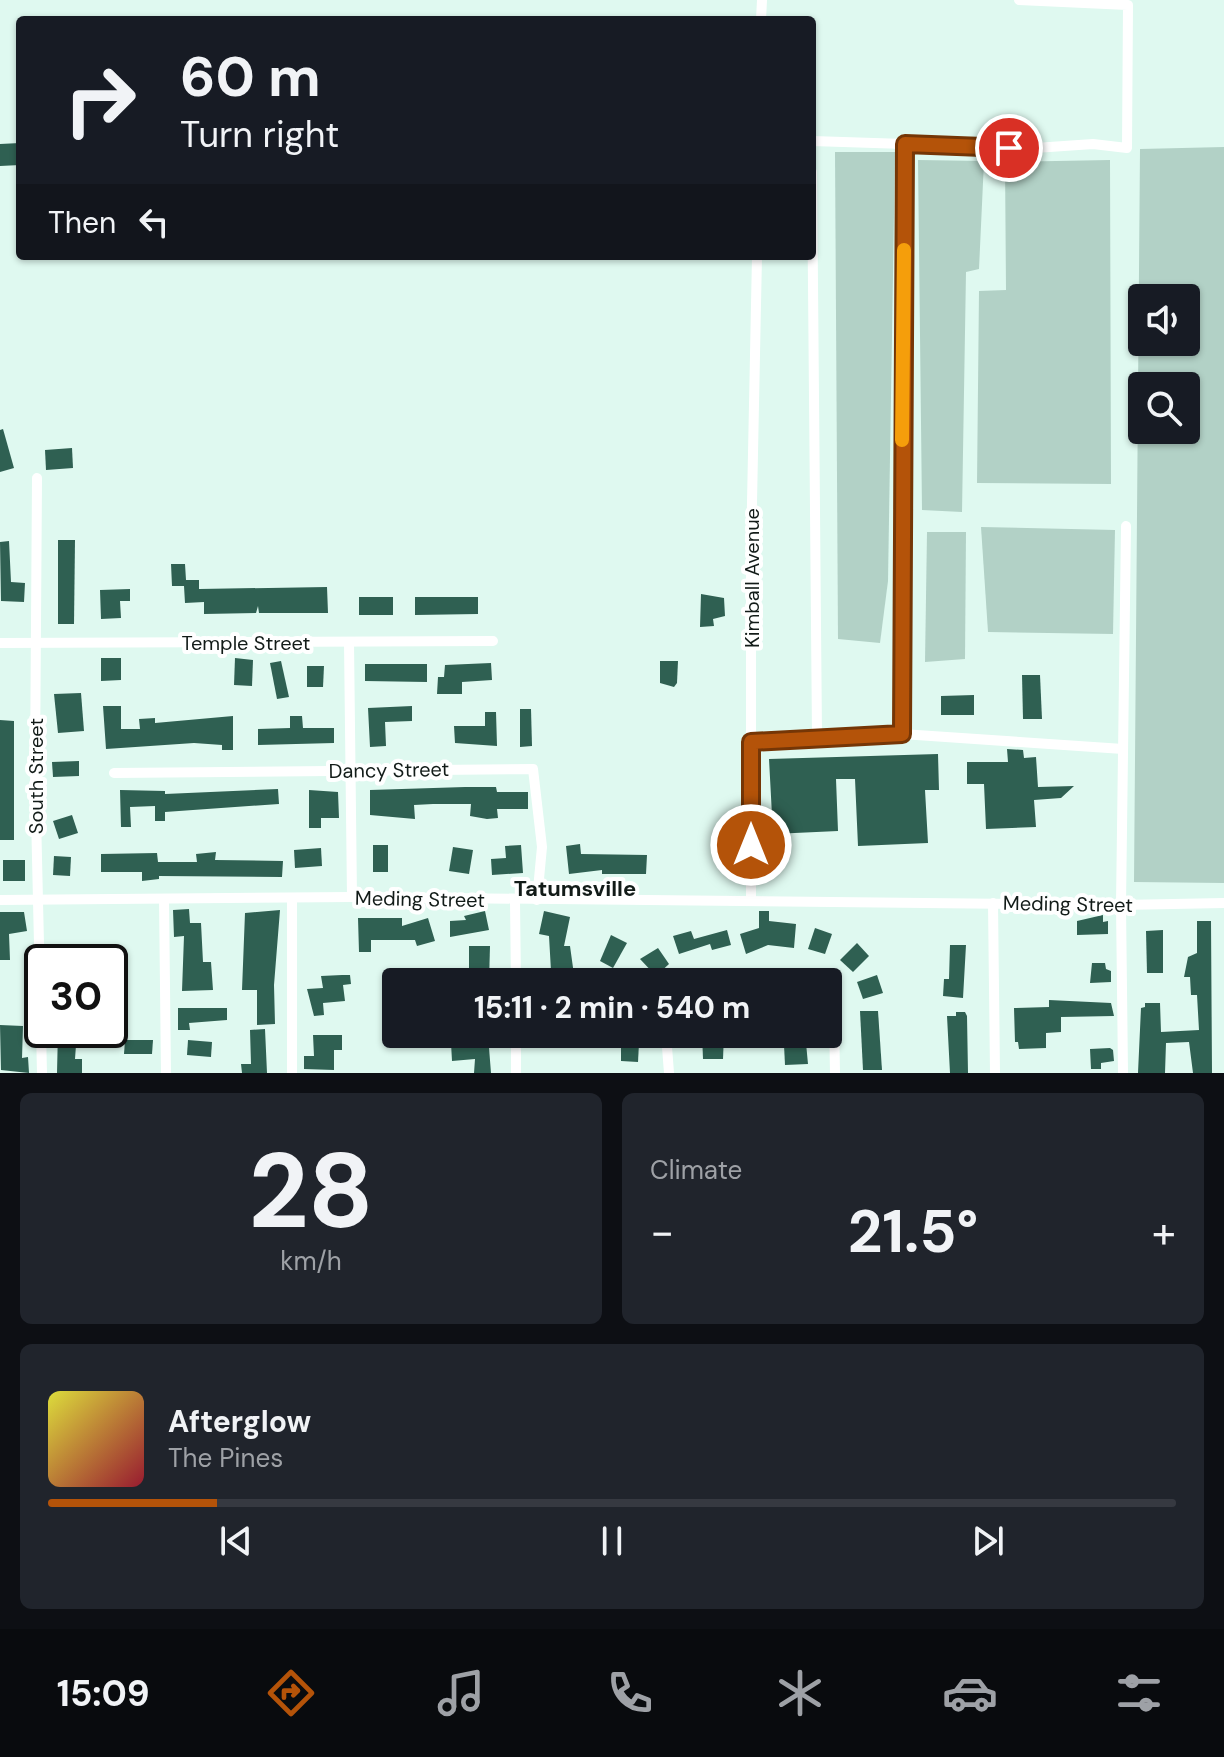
<!DOCTYPE html>
<meta charset="utf-8">
<style>
:root{--surface:#171b24;--page:#20242c;--text:#f1f3f6;--muted:#9ea1a6;--line:#363941;--accent:#b45309}
body{margin:0;font-family:"DM Sans",sans-serif;background:var(--page);color:var(--text);height:100vh;display:flex;flex-direction:column;font-size:30px;white-space:nowrap}
*{box-sizing:border-box;margin:0}
p{font-size:26px;color:var(--muted)}
.icon{flex:none;width:44px;height:44px;fill:none;stroke:currentColor;stroke-width:2;stroke-linecap:round;stroke-linejoin:round}
.map{position:relative;height:1073px;overflow:hidden}
.panel{display:flex;flex-direction:column;gap:20px;padding:20px;background:#0d0f14;flex:1}
.panel>*{flex:none}
.guide{position:absolute;left:16px;top:16px;width:800px;height:244px;border-radius:8px;box-shadow:0 2px 6px #0004;background:#171b24;color:var(--text);overflow:hidden}
.tools{position:absolute;left:1128px;top:284px;display:grid;gap:16px}
.tools a{display:grid;place-items:center;width:72px;height:72px;border-radius:8px;background:var(--surface);box-shadow:0 2px 6px #0004;font-size:40px}
.speed{position:absolute;left:24px;top:944px;display:flex;gap:16px;font-size:40px;font-weight:700;text-align:center}
.speed>*{display:grid;place-content:center;width:104px;height:104px;border-radius:50%;background:var(--surface);box-shadow:0 2px 6px #0004;line-height:1}
.speed .limit{border:4px solid #111;border-radius:12px;background:#fff;color:#111}
.pin{position:absolute;display:grid;place-items:center;width:68px;height:68px;color:#fff;margin:-34px;border:4px solid #fff;border-radius:50%;box-shadow:0 2px 8px #0007}
.me{position:absolute;width:88px;margin:-44px;rotate:0deg;stroke-linejoin:round;filter:drop-shadow(0 0 6px #0008)}
.turn{display:flex;align-items:center;gap:28px;height:168px;padding:0 32px;font-size:36px}
.turn .icon{width:104px;height:104px;stroke-width:2.5}
.turn b{display:block;font-size:56px;line-height:68px}
.then{display:flex;align-items:center;height:76px;padding:0 32px;background:#0003;gap:16px;font-size:30px}
.big{font-size:60px;font-weight:700;line-height:1.1}
.panel .widget{flex:1;display:flex;flex-direction:column;justify-content:center;gap:12px;min-width:0;padding:0 28px;border-radius:12px;background:var(--page)}
.panel .dial{align-items:center;gap:0}
.dial b{font-size:104px;line-height:1}
.song{display:flex;align-items:center;gap:24px}
.cover{width:96px;height:96px;border-radius:12px;background:linear-gradient(135deg,hsl(60 70% 55%),hsl(350 70% 35%))}
.played{height:8px;border-radius:4px;background:linear-gradient(90deg,var(--accent) 15%,var(--line) 15%)}
.keys{display:flex;justify-content:space-around;direction:ltr}
.heat{display:flex;justify-content:space-between;align-items:center;font-size:44px;direction:ltr}
.panel .tiles{flex:1;display:grid;gap:20px;grid-template-columns:1fr 1fr}
.widget:last-child{grid-column:span 2}
.trip{position:absolute;left:382px;top:968px;width:460px;height:80px;border-radius:8px;background:var(--surface);box-shadow:0 2px 6px #0004;font-weight:700;line-height:80px;text-align:center}
.dock{display:flex;height:128px;justify-content:space-around;align-items:center;background:#090b0e;color:var(--muted)}
.dock .icon{width:56px;height:56px}
.dock .active{color:var(--accent)}
.dock b{font-size:36px;color:var(--text)}
.map>svg:first-child{display:block}
.green{fill:#b2d1c6;fill-rule:evenodd}
.building{fill:#2f6052}
.lines{fill:none;stroke-linecap:round;stroke-linejoin:round}
.minor{stroke:#fff;stroke-width:10}
.route-casing{stroke:#753606;stroke-width:20}
.route{stroke:#b45309;stroke-width:14}
.slow{stroke:#f59e0b;stroke-width:14}
.labels{text-anchor:middle;dominant-baseline:central;stroke-width:8;stroke-linejoin:round;paint-order:stroke}
.street-label{font-size:20px;fill:#121b18;stroke:#fff}
.neighbourhood-label{font-size:22px;font-weight:bold;fill:#121b18;stroke:#fff}
</style>
<div class="map">
<svg width="1224" height="1073" viewBox="0 0 1224 1073">
<rect width="100%" height="100%" fill="#dff9f0"/>
<g class="green">
<path d="M1224,147V883L1134,882L1140,149ZM1142,298H1186V342H1142ZM1186,386V430H1142V386Z"/>
<polygon points="835,152 895,152 888,581 880,643 838,639"/>
<polygon points="918,160 984,161 979,269 966,272 962,512 922,510"/>
<polygon points="1110,160 1111,484 977,483 979,291 1006,290 1005,162"/>
<polygon points="981,527 1115,530 1113,634 988,632"/>
<polygon points="927,532 966,532 965,659 925,662"/>
</g>
<g class="building">
<polygon points="20,143 20,165 0,166 0,144"/>
<polygon points="3,429 14,468 0,472 0,430"/>
<polygon points="72,448 73,468 46,470 45,450"/>
<polygon points="58,540 75,540 74,624 58,624"/>
<polygon points="9,541 11,582 25,583 24,602 1,601 0,542"/>
<polygon points="171,564 185,564 186,580 199,580 199,589 327,587 328,613 259,613 258,606 256,613 204,614 204,602 185,603 184,586 172,586"/>
<polygon points="130,589 130,601 120,601 121,618 101,619 100,590"/>
<polygon points="701,594 724,598 725,616 713,619 714,626 700,627"/>
<rect x="359" y="597" width="34" height="18"/>
<polygon points="415,597 478,597 478,614 415,615"/>
<polygon points="101,658 121,658 121,680 101,681"/>
<polygon points="235,658 253,660 252,686 234,685"/>
<polygon points="281,661 289,697 277,699 270,663"/>
<polygon points="660,661 678,661 677,683 674,687 660,683"/>
<polygon points="491,663 492,680 462,682 462,694 437,694 438,677 444,677 445,665"/>
<polygon points="365,664 427,664 427,682 365,681"/>
<polygon points="307,666 324,666 323,687 307,687"/>
<polygon points="1022,675 1040,675 1042,719 1023,719"/>
<polygon points="81,693 84,731 58,733 54,694"/>
<polygon points="974,695 974,715 941,715 941,696"/>
<polygon points="103,706 121,706 121,729 140,729 139,719 155,718 155,723 233,716 233,750 222,750 222,745 194,743 106,749"/>
<polygon points="412,706 412,721 385,722 386,746 370,747 368,708"/>
<polygon points="520,709 531,709 532,746 520,747"/>
<polygon points="485,712 496,712 497,746 455,743 454,726 485,726"/>
<polygon points="290,716 302,716 303,728 334,728 334,743 258,745 258,729 290,728"/>
<polygon points="0,720 14,721 14,840 0,840"/>
<polygon points="1007,749 1023,750 1024,758 1036,757 1038,787 1074,786 1061,798 1034,800 1036,827 986,829 984,784 967,784 967,762 1008,762"/>
<polygon points="938,754 939,790 925,790 928,843 858,846 855,779 836,779 838,831 773,834 769,759"/>
<polygon points="79,761 79,776 53,777 52,762"/>
<polygon points="465,787 496,787 497,792 528,792 528,809 497,809 498,818 487,819 470,816 471,804 433,804 414,805 415,819 370,815 370,790"/>
<polygon points="278,789 279,804 165,812 165,821 155,821 155,806 130,807 131,827 121,827 120,790 165,791 165,794"/>
<polygon points="309,790 338,792 339,818 321,818 321,828 309,828"/>
<polygon points="72,815 78,833 59,839 53,821"/>
<polygon points="580,844 581,854 647,855 646,874 602,874 602,870 569,874 566,846"/>
<rect x="373" y="845" width="15" height="27"/>
<polygon points="521,845 523,873 492,875 491,859 506,858 505,846"/>
<polygon points="453,847 473,850 469,874 449,871"/>
<polygon points="321,848 322,866 295,868 294,850"/>
<polygon points="216,852 215,860 283,861 282,877 159,876 159,879 142,881 142,872 101,872 101,854 157,853 158,862 197,862 196,854"/>
<polygon points="54,856 71,857 70,876 53,875"/>
<rect x="3" y="860" width="22" height="21"/>
<polygon points="189,909 190,923 201,923 203,962 211,962 213,990 182,991 184,936 174,937 173,910"/>
<polygon points="280,910 274,985 275,1024 257,1025 257,990 242,990 245,913"/>
<polygon points="485,911 489,930 450,937 450,921 466,920 464,916"/>
<polygon points="544,911 570,917 564,946 570,946 575,982 537,982 537,972 551,971 549,936 539,934"/>
<polygon points="759,911 769,911 769,921 796,924 794,948 768,945 746,954 740,934 759,928"/>
<polygon points="0,912 24,912 27,931 9,934 10,960 0,960"/>
<polygon points="1103,915 1103,922 1108,921 1108,934 1077,935 1077,921"/>
<polygon points="358,918 402,918 402,926 428,918 435,941 417,946 415,940 371,940 371,952 359,952"/>
<polygon points="1197,921 1211,921 1212,1073 1193,1073 1189,1042 1166,1043 1165,1073 1138,1073 1141,1008 1145,1007 1145,1003 1160,1003 1161,1032 1199,1030 1197,995 1191,995 1190,977 1184,977 1188,957 1197,953"/>
<polygon points="815,928 832,934 825,954 808,949"/>
<polygon points="727,930 731,945 712,950 710,944 679,954 673,936 691,931 694,939"/>
<polygon points="1163,930 1163,973 1147,973 1146,931"/>
<polygon points="611,935 627,943 613,968 600,961"/>
<polygon points="857,943 869,956 853,972 840,960"/>
<polygon points="78,945 81,962 58,962 56,948"/>
<polygon points="950,945 966,945 963,998 943,996 944,979 949,979"/>
<polygon points="469,946 490,946 489,982 469,982"/>
<polygon points="658,948 669,964 656,976 640,959"/>
<polygon points="1092,963 1105,963 1106,969 1111,971 1111,982 1090,983"/>
<polygon points="342,975 350,975 351,984 343,985 345,1001 323,1003 324,1015 314,1016 307,989 323,988 321,976"/>
<polygon points="877,975 883,993 863,999 857,982"/>
<polygon points="1049,1000 1111,1003 1114,1016 1061,1017 1061,1032 1046,1033 1046,1048 1019,1049 1018,1042 1015,1042 1014,1008 1049,1007"/>
<polygon points="178,1008 227,1008 227,1020 189,1023 190,1030 178,1030"/>
<polygon points="860,1011 878,1011 882,1070 863,1070"/>
<polygon points="956,1012 965,1012 967,1016 968,1073 950,1073 947,1016 956,1016"/>
<polygon points="0,1025 23,1026 22,1058 28,1057 29,1073 1,1070"/>
<polygon points="265,1029 267,1073 242,1073 241,1064 251,1064 250,1030"/>
<polygon points="58,1030 77,1031 75,1059 82,1059 82,1073 57,1073"/>
<polygon points="702,1034 724,1034 723,1059 703,1059"/>
<polygon points="313,1035 342,1035 342,1050 334,1050 334,1070 304,1069 304,1056 314,1056"/>
<polygon points="488,1035 491,1073 474,1073 475,1059 452,1061 451,1043 471,1042 470,1036"/>
<polygon points="125,1040 153,1040 152,1054 124,1054"/>
<polygon points="188,1040 212,1042 211,1057 187,1055"/>
<polygon points="621,1043 639,1043 638,1062 621,1061"/>
<polygon points="806,1043 808,1064 785,1065 784,1045"/>
<polygon points="1110,1048 1113,1050 1114,1061 1101,1063 1101,1069 1091,1069 1090,1049"/>
</g>
<g class="lines">
<g class="minor">
<polyline points="761,20 762,0"/>
<polyline points="812,141 905,144"/>
<polyline points="812,172 817,736"/>
<polyline points="37,478 35,772 42,1073"/>
<polyline points="349,642 352,897"/>
<polyline points="0,643 493,641"/>
<polyline points="902,734 905,144 1035,148 1093,144 1127,148 1128,5 1019,0"/>
<polyline points="751,742 902,734 1123,749"/>
<polyline points="114,773 533,769 542,847 537,900"/>
<polyline points="292,899 292,1073"/>
<polyline points="0,900 352,897 1121,905 1224,903"/>
<polyline points="164,900 166,1073"/>
<polyline points="751,900 751,552 757,256"/>
<polyline points="515,901 516,982"/>
<polyline points="993,903 995,1073"/>
<polyline points="704,982 730,979 796,982"/>
<polyline points="828,1005 834,1018 835,1073"/>
<polyline points="516,1034 516,1073"/>
<polyline points="666,1034 669,1073"/>
<polyline points="1123,1073 1121,905 1126,526"/>
</g>
</g>
<g class="lines">
<g class="route-casing">
<polyline id="route" points="751,845 751,742 902,734 905,144 1009,148"/>
</g>
<use href="#route" class="route"/>
<polyline class="slow" points="902,440 904,250"/>
</g>
<g class="labels">
<g class="street-label">
<text transform="translate(752 578) rotate(-90)">Kimball Avenue</text>
<text x="246" y="643">Temple Street</text>
<text transform="translate(389 770) rotate(-1)">Dancy Street</text>
<text transform="translate(36 776) rotate(-90)">South Street</text>
<text transform="translate(420 899) rotate(1)">Meding Street</text>
<text transform="translate(1068 904) rotate(1)">Meding Street</text>
</g>
<g class="neighbourhood-label">
<text x="575" y="888">Tatumsville</text>
</g>
</g>
</svg>
<div class="tools">
<a><svg class="icon" aria-label="sound" viewBox="0 0 24 24"><path d="M4 9h4l5-4v14l-5-4H4zM17 9q2 3 0 6"/></svg></a>
<a><svg class="icon" aria-label="search" viewBox="0 0 24 24"><circle cx="10" cy="10" r="6"/><path d="M15 15l6 6"/></svg></a>
</div>
<div class="speed"><div class="limit">30</div></div>
<div class="pin" style="left:1009px;top:148px;background:#d93025"><svg class="icon" aria-label="arrive" viewBox="0 0 24 24"><path d="M6 21V4h12l-3 4 3 4H6"/></svg></div>
<svg class="me" style="left:751px;top:845px" viewBox="-20 -20 40 40"><circle r="17" fill="#b45309" stroke="#fff" stroke-width="3"/><path d="M0-11L8 9 0 5-8 9z" fill="#fff"/></svg>
<div class="trip">15:11 · 2 min · 540 m</div>
<div class="guide">
<div class="turn"><svg class="icon" aria-label="right" viewBox="0 0 24 24"><path d="M7 20v-9h11M14 6l5 5-5 5"/></svg><div><b>60 m</b>Turn right</div></div>
<div class="then">Then<svg class="icon" aria-label="left" viewBox="0 0 24 24"><path d="M17 20v-9H6M10 6l-5 5 5 5"/></svg></div>
</div>
</div>
<section class="panel">
<div class="tiles">
<div class="widget dial"><b>28</b><p>km/h</p></div>
<div class="widget"><p>Climate</p>
<div class="heat"><a>−</a><b class="big">21.5°</b><a>+</a></div>
</div>
<div class="widget">
<div class="song"><i class="cover"></i><div><b>Afterglow</b><p>The Pines</p></div></div>
<div class="played"></div>
<div class="keys"><svg class="icon" aria-label="previous" viewBox="0 0 24 24"><path d="M18 5L8 12l10 7zM5 5v14"/></svg><svg class="icon" aria-label="pause" viewBox="0 0 24 24"><path d="M8 5v14M16 5v14"/></svg><svg class="icon" aria-label="next" viewBox="0 0 24 24"><path d="M6 5l10 7-10 7zM19 5v14"/></svg></div>
</div>
</div>
</section>
<nav class="dock">
<b>15:09</b>
<svg class="icon active" aria-label="directions" viewBox="0 0 24 24"><path d="M12 3l9 9-9 9-9-9zM9 14v-3h6M13 9l2 2-2 2"/></svg>
<svg class="icon" aria-label="music" viewBox="0 0 24 24"><path d="M9 18V5l10-2v13"/><circle cx="6" cy="18" r="3"/><circle cx="16" cy="16" r="3"/></svg>
<svg class="icon" aria-label="phone" viewBox="0 0 24 24"><path d="M5 4h4l2 5-3 2q2 4 5 5l2-3 5 2v4C11 20 4 13 5 4z"/></svg>
<svg class="icon" aria-label="climate" viewBox="0 0 24 24"><path d="M12 3v18M4 7l16 10M4 17L20 7"/></svg>
<svg class="icon" aria-label="car" viewBox="0 0 24 24"><path d="M5 17H2v-5l4-1 3-4h7l3 4 3 1v5h-3M9 17h6M6 11h13"/><circle cx="7" cy="17" r="2"/><circle cx="17" cy="17" r="2"/></svg>
<svg class="icon" aria-label="filters" viewBox="0 0 24 24"><path d="M4 7h16M4 17h16"/><circle cx="9" cy="7" r="2"/><circle cx="15" cy="17" r="2"/></svg>
</nav>
